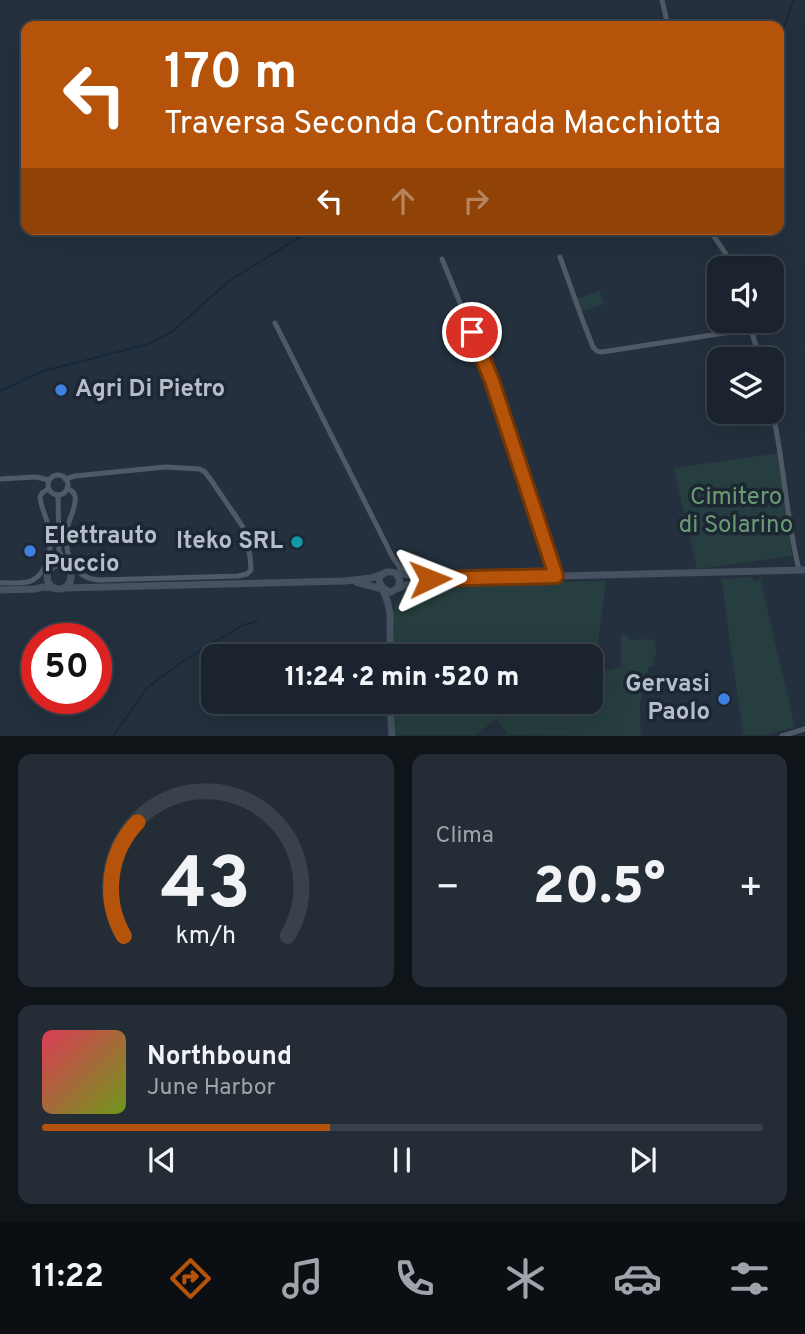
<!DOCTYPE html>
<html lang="it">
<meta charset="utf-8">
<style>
:root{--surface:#1b242e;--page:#242c36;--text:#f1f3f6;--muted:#a0a4aa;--line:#39414a;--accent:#b45309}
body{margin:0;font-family:Overpass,sans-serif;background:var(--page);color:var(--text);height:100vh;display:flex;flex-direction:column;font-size:26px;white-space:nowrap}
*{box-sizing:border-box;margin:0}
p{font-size:23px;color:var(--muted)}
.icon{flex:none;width:38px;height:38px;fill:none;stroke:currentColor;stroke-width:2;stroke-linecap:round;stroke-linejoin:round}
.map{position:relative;height:736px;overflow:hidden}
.sheet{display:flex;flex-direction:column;gap:18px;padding:18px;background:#0f1419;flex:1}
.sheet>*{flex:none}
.hud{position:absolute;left:21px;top:21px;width:763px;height:214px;border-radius:14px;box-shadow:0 7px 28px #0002,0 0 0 2px var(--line);background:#b45309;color:#fff;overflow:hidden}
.controls{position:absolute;left:707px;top:256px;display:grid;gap:14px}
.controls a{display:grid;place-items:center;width:77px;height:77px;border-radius:14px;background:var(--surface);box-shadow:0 7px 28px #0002,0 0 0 2px var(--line);font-size:35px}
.speed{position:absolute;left:21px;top:623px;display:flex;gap:14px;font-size:35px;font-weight:700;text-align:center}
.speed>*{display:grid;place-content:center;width:91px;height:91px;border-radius:50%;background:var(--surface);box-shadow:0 7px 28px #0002,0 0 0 2px var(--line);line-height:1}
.speed .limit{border:10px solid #d22;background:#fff;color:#111}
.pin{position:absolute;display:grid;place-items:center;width:60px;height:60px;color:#fff;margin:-30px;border:4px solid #fff;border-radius:50%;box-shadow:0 2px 7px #0007}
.me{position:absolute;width:77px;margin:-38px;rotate:88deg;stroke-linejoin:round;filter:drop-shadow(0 0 5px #0008)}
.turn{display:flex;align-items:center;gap:24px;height:147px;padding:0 28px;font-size:32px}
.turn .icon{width:91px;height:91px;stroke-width:2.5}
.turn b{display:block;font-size:49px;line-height:60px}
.lanes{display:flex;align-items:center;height:66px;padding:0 28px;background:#0003;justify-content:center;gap:35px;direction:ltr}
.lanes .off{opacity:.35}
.big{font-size:52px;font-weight:800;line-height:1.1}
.sheet .card{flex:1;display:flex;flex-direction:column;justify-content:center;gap:10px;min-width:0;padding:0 24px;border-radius:14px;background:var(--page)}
.sheet .dial{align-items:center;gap:0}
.dial svg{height:182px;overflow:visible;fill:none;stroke:var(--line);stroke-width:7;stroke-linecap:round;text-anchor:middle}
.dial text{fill:var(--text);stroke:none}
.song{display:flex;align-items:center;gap:21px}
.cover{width:84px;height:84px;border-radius:10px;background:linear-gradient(135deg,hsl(350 70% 55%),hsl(80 70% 35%))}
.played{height:7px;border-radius:4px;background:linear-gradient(90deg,var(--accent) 40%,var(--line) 40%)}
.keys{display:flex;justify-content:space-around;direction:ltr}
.heat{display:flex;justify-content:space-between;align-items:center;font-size:38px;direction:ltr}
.sheet .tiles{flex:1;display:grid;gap:18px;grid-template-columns:1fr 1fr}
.card:last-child{grid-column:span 2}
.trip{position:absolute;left:201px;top:644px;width:402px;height:70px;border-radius:14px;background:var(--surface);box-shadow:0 7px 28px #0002,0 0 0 2px var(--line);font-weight:800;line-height:70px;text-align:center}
.dock{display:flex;height:112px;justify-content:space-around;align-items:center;background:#0b0e12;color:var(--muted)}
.dock .icon{width:49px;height:49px}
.dock .current{color:var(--accent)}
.dock b{font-size:32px;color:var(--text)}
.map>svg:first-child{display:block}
.green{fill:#263e3f}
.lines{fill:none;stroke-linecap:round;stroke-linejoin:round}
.stream{stroke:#17283d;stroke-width:2}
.street{stroke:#505a66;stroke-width:5}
.secondary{stroke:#465161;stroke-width:7}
.route-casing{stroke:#753606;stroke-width:18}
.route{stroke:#b45309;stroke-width:12}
.shop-dot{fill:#3f7fe0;stroke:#1d2733;stroke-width:2.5}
.culture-dot{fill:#0f9aa8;stroke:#1d2733;stroke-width:2.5}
.labels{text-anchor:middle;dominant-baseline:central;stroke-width:7;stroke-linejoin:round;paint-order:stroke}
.poi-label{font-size:24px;font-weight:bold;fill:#b4bdc9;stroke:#1d2733;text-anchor:start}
.park-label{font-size:24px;fill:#6b9b73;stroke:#1d2733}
</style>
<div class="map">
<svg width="805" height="736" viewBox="0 0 805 736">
<rect width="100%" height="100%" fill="#24303e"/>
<g class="green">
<polygon points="600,291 604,304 581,312 576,299"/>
<polygon points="779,453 792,556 697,569 674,468"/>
<polygon points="750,577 753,581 757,581 760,578 795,727 766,735 743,735 722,584 721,579"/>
<path d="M606,581L594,673L621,667V634L627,635L630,640L651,639L655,641L656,654L653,662L654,666L648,667V672L645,674L646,685L640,689L642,697L640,703L641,736L508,735L497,719L475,735H396L395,702H592V656H394C393,626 384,587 425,585Z"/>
</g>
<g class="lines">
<g class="stream">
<polyline points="779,42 793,0"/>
<polyline points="0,391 43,371 149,344 173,331 229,281 313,229"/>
<polyline points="113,736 147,688 180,663 243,625 258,621"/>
</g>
<g class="street">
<polyline points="662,0 668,26"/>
<polyline points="709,229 730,260 732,268"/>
<polyline points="560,257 581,316 593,347 597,351 602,352 751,329"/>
<polyline points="442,259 492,381 556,577"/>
<polyline points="748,320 760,359"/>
<polyline points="275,323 392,556 401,569 406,573"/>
<path d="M772,409C784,462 786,517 799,570"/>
<circle cx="58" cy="485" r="10"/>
<polyline points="0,479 36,477 49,480"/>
<path d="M65,479L75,476L165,467L200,469L205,472L211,480L243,527L250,556L251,570L247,574L238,576L99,580C74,579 63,552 67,529C69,519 77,506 75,496C74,491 71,491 67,488"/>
<polyline points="60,553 69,570"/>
<polyline points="54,567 59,550 58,495"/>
<path d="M0,583C10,582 24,585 33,580C48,572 53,544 49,529C47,518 41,508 40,497L42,493L48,489"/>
<polyline points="782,736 805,729"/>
</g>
<g class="secondary">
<circle cx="59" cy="577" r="12"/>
<path d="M396,573L400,581L398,588L391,592C380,589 373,576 387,572C391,571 416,577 423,578"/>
<polyline points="356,582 382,589"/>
<polyline points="64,588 345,581 371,578 383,574"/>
<polyline points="382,588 388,603 390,614 390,656"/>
<polyline points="397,589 414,582 438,579 805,570"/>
<polyline points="0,590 35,589 43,587 53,588"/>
<polyline points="390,702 392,736"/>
</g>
</g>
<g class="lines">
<g class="route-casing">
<polyline id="route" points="430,579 556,576 492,381 472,332"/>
</g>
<use href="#route" class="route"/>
</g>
<g class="shop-dot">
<circle cx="61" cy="390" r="7"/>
<circle cx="30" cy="551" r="7"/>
<circle cx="724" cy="699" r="7"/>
</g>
<circle class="culture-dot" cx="297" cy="542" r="7"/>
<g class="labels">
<g class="poi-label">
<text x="75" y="390">Agri Di Pietro</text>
<text x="44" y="537">Elettrauto<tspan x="44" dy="28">Puccio</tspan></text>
<text x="283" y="542" text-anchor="end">Iteko SRL</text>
<text x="710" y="685" text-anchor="end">Gervasi<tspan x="710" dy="28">Paolo</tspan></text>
</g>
<g class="park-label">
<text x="736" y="498">Cimitero<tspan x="736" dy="28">di Solarino</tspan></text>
</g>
</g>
</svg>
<div class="controls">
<a><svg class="icon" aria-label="sound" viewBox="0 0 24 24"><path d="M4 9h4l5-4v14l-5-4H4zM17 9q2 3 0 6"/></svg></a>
<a><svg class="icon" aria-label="layers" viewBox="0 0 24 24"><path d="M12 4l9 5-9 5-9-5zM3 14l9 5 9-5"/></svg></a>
</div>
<div class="speed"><div class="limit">50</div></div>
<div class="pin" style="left:472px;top:332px;background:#d93025"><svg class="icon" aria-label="arrive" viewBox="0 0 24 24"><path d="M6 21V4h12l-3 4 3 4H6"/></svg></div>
<svg class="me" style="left:430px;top:579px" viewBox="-20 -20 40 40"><path d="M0-17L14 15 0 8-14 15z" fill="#b45309" stroke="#fff" stroke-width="4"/></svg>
<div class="trip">11:24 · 2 min · 520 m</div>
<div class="hud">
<div class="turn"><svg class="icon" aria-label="left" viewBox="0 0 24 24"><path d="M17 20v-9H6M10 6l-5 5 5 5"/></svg><div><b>170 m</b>Traversa Seconda Contrada Macchiotta</div></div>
<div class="lanes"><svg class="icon" aria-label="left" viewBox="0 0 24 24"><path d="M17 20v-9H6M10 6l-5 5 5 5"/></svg><svg class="icon off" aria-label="ahead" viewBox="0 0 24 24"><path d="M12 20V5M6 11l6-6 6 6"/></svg><svg class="icon off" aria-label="right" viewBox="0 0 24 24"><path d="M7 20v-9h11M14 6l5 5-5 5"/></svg></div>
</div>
</div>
<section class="sheet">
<div class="tiles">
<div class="card dial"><svg viewBox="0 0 100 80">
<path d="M14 69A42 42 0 1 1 86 69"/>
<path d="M14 69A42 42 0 0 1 20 19" stroke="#b45309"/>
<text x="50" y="56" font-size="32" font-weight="700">43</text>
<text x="50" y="72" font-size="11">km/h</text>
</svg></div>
<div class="card"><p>Clima</p>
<div class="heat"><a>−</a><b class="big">20.5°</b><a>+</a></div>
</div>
<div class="card">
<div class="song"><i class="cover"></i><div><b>Northbound</b><p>June Harbor</p></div></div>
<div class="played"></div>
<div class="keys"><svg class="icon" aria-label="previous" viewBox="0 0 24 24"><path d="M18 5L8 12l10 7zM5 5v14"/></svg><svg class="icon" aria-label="pause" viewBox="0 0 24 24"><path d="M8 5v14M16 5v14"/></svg><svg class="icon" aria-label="next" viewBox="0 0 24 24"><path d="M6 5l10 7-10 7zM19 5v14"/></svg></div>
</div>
</div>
</section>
<nav class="dock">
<b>11:22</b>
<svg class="icon current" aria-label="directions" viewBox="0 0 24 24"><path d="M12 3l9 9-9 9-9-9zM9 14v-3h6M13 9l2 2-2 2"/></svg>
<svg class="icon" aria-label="music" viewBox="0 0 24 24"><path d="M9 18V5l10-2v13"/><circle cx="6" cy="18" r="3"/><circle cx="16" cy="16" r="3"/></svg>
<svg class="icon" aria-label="phone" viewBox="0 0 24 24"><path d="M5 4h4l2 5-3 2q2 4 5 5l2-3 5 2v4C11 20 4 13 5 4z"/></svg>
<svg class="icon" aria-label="climate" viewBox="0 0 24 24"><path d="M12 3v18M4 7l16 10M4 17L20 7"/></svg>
<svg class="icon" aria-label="car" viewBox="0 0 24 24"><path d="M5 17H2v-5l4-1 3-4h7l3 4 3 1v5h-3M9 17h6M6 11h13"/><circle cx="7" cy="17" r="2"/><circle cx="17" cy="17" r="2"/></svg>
<svg class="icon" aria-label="filters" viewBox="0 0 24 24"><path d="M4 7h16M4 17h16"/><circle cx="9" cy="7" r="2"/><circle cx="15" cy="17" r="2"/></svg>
</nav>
